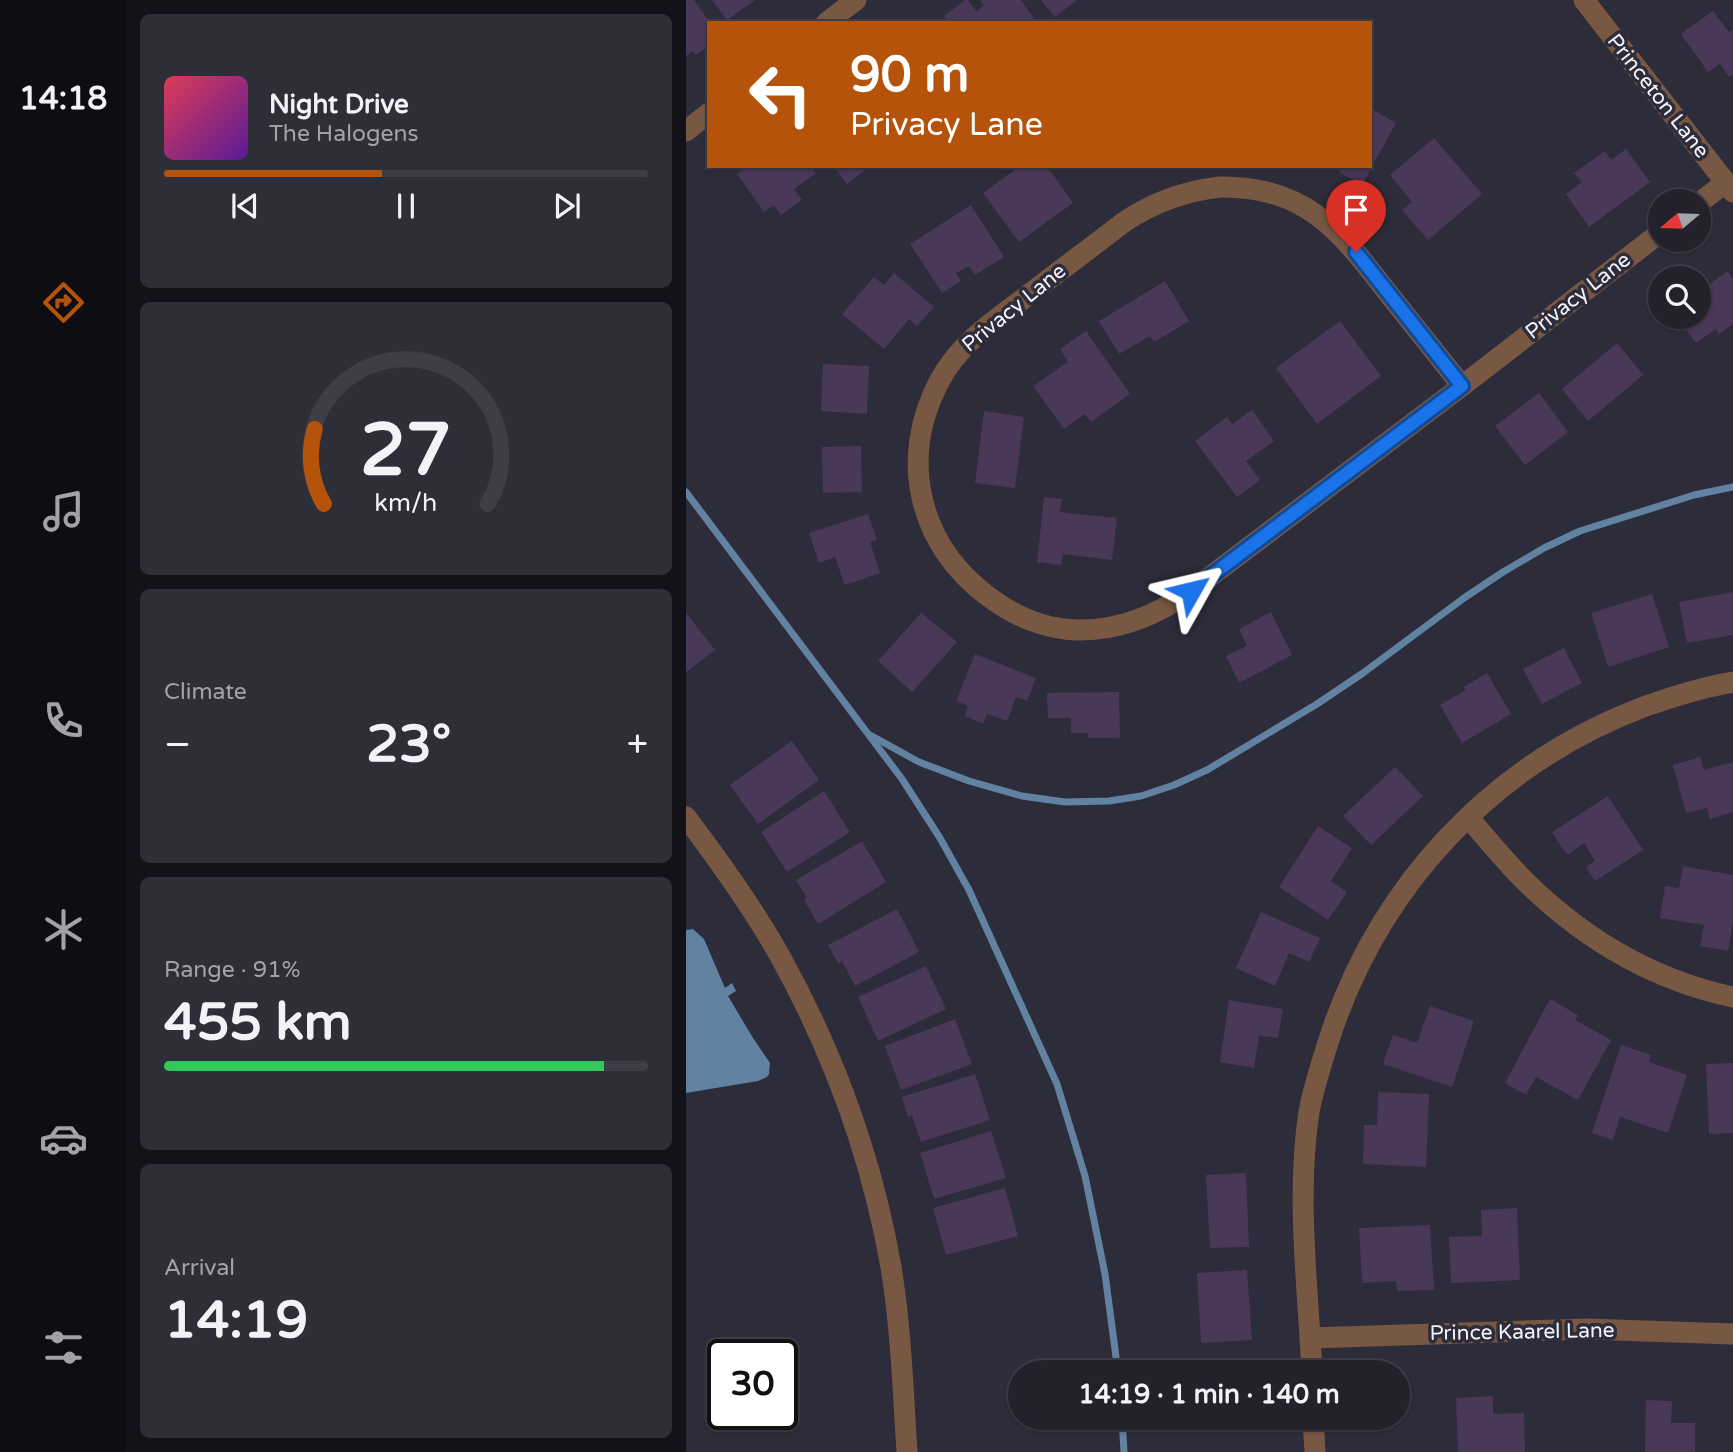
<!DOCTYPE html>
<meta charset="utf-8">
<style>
:root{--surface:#22212c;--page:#2e2e38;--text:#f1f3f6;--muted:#a2a3a9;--line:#3f3e48;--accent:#b45309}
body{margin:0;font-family:"Varela Round",sans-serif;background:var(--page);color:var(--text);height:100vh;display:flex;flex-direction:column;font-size:26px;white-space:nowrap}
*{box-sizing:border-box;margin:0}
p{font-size:23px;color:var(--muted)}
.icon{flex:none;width:38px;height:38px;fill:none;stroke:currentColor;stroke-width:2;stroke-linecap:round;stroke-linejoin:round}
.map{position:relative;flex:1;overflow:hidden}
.panel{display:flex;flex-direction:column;gap:14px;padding:14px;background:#131218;width:560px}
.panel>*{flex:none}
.top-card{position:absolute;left:21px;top:21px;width:665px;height:147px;border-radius:0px;box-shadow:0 2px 5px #0004,0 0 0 2px var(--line);background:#b45309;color:#fff;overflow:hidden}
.needle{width:46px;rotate:251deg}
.fabs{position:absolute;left:962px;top:189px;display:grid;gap:14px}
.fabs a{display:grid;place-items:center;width:63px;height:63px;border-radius:50%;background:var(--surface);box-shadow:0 2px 5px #0004,0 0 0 2px var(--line);font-size:35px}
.speed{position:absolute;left:21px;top:1339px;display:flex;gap:14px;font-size:35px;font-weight:700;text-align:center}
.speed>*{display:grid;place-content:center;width:91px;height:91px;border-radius:50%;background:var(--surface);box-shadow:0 2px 5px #0004,0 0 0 2px var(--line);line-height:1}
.speed .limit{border:4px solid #111;border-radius:10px;background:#fff;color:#111}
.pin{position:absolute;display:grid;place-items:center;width:60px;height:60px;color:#fff;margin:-72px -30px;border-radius:50% 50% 50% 0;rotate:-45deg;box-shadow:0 0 7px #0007}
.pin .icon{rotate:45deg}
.me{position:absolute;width:77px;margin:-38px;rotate:53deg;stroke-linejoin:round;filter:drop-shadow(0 0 5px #0008)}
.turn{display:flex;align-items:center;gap:24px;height:147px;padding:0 28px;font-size:32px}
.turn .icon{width:91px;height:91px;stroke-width:2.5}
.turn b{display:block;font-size:49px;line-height:60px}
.big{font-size:52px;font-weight:700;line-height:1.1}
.panel .widget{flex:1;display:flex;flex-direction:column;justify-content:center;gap:10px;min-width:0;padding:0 24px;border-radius:10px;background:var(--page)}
.panel .dial{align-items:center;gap:0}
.dial svg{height:182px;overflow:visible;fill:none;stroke:var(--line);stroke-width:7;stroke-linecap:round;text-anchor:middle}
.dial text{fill:var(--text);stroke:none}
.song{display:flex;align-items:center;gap:21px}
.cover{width:84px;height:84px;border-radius:10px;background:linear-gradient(135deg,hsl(350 70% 55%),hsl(270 70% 35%))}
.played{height:7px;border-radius:4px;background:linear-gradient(90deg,var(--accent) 45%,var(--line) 45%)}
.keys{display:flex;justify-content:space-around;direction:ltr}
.heat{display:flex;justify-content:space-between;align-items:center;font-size:38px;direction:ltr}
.charge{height:10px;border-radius:5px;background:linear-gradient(90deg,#34c759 91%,var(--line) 0)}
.trip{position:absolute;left:322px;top:1360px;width:402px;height:70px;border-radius:35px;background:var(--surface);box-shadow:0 2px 5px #0004,0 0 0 2px var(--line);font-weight:700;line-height:70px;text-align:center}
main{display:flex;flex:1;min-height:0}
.tabs{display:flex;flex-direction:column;width:126px;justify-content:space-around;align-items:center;background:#0e0d12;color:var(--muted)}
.tabs .icon{width:49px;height:49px}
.tabs .current{color:var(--accent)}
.tabs b{font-size:32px;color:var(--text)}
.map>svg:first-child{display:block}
.water{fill:#6182a0}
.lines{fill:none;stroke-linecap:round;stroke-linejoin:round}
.stream{stroke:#6182a0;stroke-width:7}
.building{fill:#4a3859}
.minor{stroke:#795843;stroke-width:21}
.tertiary{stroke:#795843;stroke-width:21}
.route-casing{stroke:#114b97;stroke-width:18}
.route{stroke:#1a73e8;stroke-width:12}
.labels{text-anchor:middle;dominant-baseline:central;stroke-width:7;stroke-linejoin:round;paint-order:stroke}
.street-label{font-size:21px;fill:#f3f3fc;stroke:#2d2c3a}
</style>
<main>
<nav class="tabs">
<b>14:18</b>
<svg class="icon current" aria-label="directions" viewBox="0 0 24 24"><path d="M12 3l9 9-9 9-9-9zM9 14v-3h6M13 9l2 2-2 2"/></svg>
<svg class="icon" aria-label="music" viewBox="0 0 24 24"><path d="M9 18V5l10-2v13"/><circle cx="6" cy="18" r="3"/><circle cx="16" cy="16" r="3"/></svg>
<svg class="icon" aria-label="phone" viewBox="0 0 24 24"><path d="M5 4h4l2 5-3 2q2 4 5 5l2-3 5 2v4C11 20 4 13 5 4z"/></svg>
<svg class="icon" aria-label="climate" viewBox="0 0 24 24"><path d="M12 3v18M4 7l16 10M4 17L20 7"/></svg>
<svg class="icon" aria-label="car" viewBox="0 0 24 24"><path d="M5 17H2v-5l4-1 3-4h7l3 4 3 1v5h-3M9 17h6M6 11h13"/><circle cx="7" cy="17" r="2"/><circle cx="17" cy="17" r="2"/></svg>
<svg class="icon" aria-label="filters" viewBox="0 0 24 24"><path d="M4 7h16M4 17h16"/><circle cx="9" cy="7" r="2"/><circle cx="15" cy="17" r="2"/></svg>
</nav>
<section class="panel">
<div class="widget">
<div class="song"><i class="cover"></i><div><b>Night Drive</b><p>The Halogens</p></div></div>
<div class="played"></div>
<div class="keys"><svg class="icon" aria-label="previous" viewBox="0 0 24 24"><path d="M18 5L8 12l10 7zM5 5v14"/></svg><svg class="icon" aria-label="pause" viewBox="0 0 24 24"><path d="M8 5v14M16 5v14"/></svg><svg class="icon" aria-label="next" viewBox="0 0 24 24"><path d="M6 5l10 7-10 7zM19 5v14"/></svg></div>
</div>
<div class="widget dial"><svg viewBox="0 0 100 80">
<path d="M14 69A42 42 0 1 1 86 69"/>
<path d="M14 69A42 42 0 0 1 10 36" stroke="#b45309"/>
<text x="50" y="56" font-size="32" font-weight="700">27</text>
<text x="50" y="72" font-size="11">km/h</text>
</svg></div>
<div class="widget"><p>Climate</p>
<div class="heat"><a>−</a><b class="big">23°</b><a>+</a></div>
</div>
<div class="widget"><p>Range · 91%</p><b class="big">455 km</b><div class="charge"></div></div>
<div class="widget"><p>Arrival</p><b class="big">14:19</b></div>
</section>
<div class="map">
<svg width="1047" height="1452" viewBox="0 0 1047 1452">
<rect width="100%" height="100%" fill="#2d2c3a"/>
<polygon class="water" points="7,929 18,939 39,988 46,983 50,991 42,996 67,1038 84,1063 83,1074 81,1077 72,1081 0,1093 0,930"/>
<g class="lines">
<g class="stream">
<polyline points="0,492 216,779 254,838 283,890 371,1084 399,1176 419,1274 432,1372"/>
<polyline points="184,735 233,762 283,781 336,796 379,802 423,801 455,796 488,785 521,770 631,704 677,673 778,598 817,572 858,548 894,531 1008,495 1047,487"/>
<polyline points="436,1418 438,1452"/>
</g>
</g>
<g class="building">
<polygon points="0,0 8,0 23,21 23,46 9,55 7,51 0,56"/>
<polygon points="26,0 69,0 41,20"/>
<polygon points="279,0 282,0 290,11 298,6 294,0 335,0 351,23 263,23 258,16"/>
<polygon points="355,0 391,0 369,17"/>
<polygon points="1027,11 1043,32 1047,29 1047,74 1043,77 1034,64 1022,72 995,34"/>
<polygon points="684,108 710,123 676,185 653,172 656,166 684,166"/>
<polygon points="748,138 796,194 742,240 716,210 726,202 704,175"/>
<polygon points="940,149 964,182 903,227 880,194 896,182 888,173 919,151 925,160"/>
<polygon points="62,166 125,166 130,173 108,189 116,200 95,215 88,205 78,212 51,174"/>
<polygon points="148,166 184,166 161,184"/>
<polygon points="334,166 361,166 387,203 333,242 297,193"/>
<polygon points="285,205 318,257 289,275 283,266 270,273 275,281 256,293 224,244"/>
<polygon points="1042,271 1047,279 1047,324 1033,334 1030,329 1010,343 991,317 1013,317 1013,292"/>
<polygon points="208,273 248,307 231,326 223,319 198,349 156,314 188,277 198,285"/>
<polygon points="479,281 503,321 468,342 464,336 433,354 413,321"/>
<polygon points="654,321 695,376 631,424 590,368"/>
<polygon points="400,331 444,394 405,422 399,414 378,429 347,386 382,362 374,349"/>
<polygon points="931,343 957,375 902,421 876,389"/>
<polygon points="137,364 183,366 181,414 135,411"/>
<polygon points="853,393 882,432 839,465 809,426"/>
<polygon points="566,410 588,441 560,461 574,480 551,497 509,441 541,417 546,424"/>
<polygon points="298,411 338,417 329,488 289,483"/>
<polygon points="175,446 176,492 137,493 136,447"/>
<polygon points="358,497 376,499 374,512 431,518 426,560 377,554 375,565 351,562"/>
<polygon points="182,514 191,540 184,542 194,573 159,585 149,557 133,563 123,533"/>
<polygon points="1047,592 1047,635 1001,643 993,602"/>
<polygon points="966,594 983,647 922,667 905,613"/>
<polygon points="585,612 606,655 553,683 540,656 561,646 553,629"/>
<polygon points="0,613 29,650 0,672"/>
<polygon points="235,613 271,642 226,692 192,661"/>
<polygon points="878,648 896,683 856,704 837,669"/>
<polygon points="289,654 350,678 341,701 330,697 321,721 301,714 297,724 279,716 282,706 270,701"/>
<polygon points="801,673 825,714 776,743 754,705 780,690 778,687"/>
<polygon points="433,692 434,738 402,738 402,733 385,733 385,718 362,718 361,693"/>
<polygon points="106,741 133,780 72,824 44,785"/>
<polygon points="1014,757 1018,770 1047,762 1047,812 1024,819 1021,808 1000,813 987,765"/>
<polygon points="709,767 737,796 685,845 657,816"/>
<polygon points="138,791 164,832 101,872 75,832"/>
<polygon points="922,796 957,850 909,881 900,867 909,861 898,843 881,855 866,832"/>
<polygon points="632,826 666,848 645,881 661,892 642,920 593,887"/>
<polygon points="176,841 200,882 132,924 118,900 121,898 110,880"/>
<polygon points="997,866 1047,875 1047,920 1042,951 1014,946 1018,925 974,918 979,886 993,888"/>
<polygon points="211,909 233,952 169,986 156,961 152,963 142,945"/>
<polygon points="575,912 634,938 623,962 603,953 589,986 550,968"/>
<polygon points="240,966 260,1009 192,1041 172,997"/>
<polygon points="864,999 892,1015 889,1020 925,1040 892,1100 850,1077 840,1095 819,1083"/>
<polygon points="543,1000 597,1009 592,1038 573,1036 568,1068 534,1062"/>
<polygon points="744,1006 788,1021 766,1087 697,1064 707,1035 731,1043"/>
<polygon points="269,1019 286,1064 215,1090 199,1046"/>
<polygon points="935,1045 965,1055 963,1062 1001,1075 982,1133 934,1117 927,1140 906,1133"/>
<polygon points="1047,1063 1047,1133 1023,1134 1020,1064"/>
<polygon points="289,1074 304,1120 235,1142 226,1115 222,1117 216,1097"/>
<polygon points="692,1092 743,1094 740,1167 677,1164 678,1125 691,1125"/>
<polygon points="305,1131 320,1178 248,1199 234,1153"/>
<polygon points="560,1173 563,1247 524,1248 520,1175"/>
<polygon points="319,1188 332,1236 260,1255 247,1208"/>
<polygon points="831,1208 834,1280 765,1283 763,1237 796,1236 795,1210"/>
<polygon points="744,1225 748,1290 711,1291 710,1281 676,1283 673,1228"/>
<polygon points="561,1270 566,1340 515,1343 511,1273"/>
<polygon points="807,1396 807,1414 838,1413 839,1452 772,1452 770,1398"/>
<polygon points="960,1400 986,1401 985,1423 1009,1423 1009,1452 959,1452"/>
</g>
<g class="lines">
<g class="minor">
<polyline points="898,0 1047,192"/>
<path d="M534,187C620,186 654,231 702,293C727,324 751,355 776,386L505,591C471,615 434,631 391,630C359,629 328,616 303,597C232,545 212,458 254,380C273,344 309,320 341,296C373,271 406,247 438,222C468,202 498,191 534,187Z"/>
<polyline points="1013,203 1039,183"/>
<polyline points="776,386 975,232"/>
<path d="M0,817C34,862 68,909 95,958C148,1054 186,1159 205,1267C215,1328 217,1390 221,1452"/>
<path d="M782,817C802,840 821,864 843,885C901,941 967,980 1047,997"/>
<polyline points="624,1338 900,1329 1047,1334"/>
<path d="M626,1372C622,1287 610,1196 623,1112C627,1090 634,1068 641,1046C690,888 805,764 960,706C988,696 1018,687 1047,682"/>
<polyline points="627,1418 629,1452"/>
</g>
<g class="tertiary">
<polyline points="140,23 170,0"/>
<polyline points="0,131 23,113"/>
</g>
</g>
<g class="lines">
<g class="route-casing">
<polyline id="route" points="505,591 776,386 670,252"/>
</g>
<use href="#route" class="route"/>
</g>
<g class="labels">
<g class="street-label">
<text transform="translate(972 96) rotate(52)">Princeton Lane</text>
<text transform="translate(892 296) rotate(-38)">Privacy Lane</text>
<text transform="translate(328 308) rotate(-39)">Privacy Lane</text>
<text transform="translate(836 1332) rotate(-1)">Prince Kaarel Lane</text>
</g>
</g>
</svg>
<div class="fabs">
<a><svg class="needle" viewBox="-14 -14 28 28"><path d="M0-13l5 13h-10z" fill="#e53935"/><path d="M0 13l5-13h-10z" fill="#a2a3a9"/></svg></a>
<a><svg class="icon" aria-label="search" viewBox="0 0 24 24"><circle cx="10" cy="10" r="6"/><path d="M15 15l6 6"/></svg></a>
</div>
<div class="speed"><div class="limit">30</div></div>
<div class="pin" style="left:670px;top:252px;background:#d93025"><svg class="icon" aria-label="arrive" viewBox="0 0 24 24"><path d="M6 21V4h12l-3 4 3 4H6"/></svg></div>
<svg class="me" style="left:505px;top:591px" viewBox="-20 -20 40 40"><path d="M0-17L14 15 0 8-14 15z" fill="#1a73e8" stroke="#fff" stroke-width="4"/></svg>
<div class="trip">14:19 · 1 min · 140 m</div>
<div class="top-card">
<div class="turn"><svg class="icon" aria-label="left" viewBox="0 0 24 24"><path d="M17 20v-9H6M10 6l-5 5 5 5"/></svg><div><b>90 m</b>Privacy Lane</div></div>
</div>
</div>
</main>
